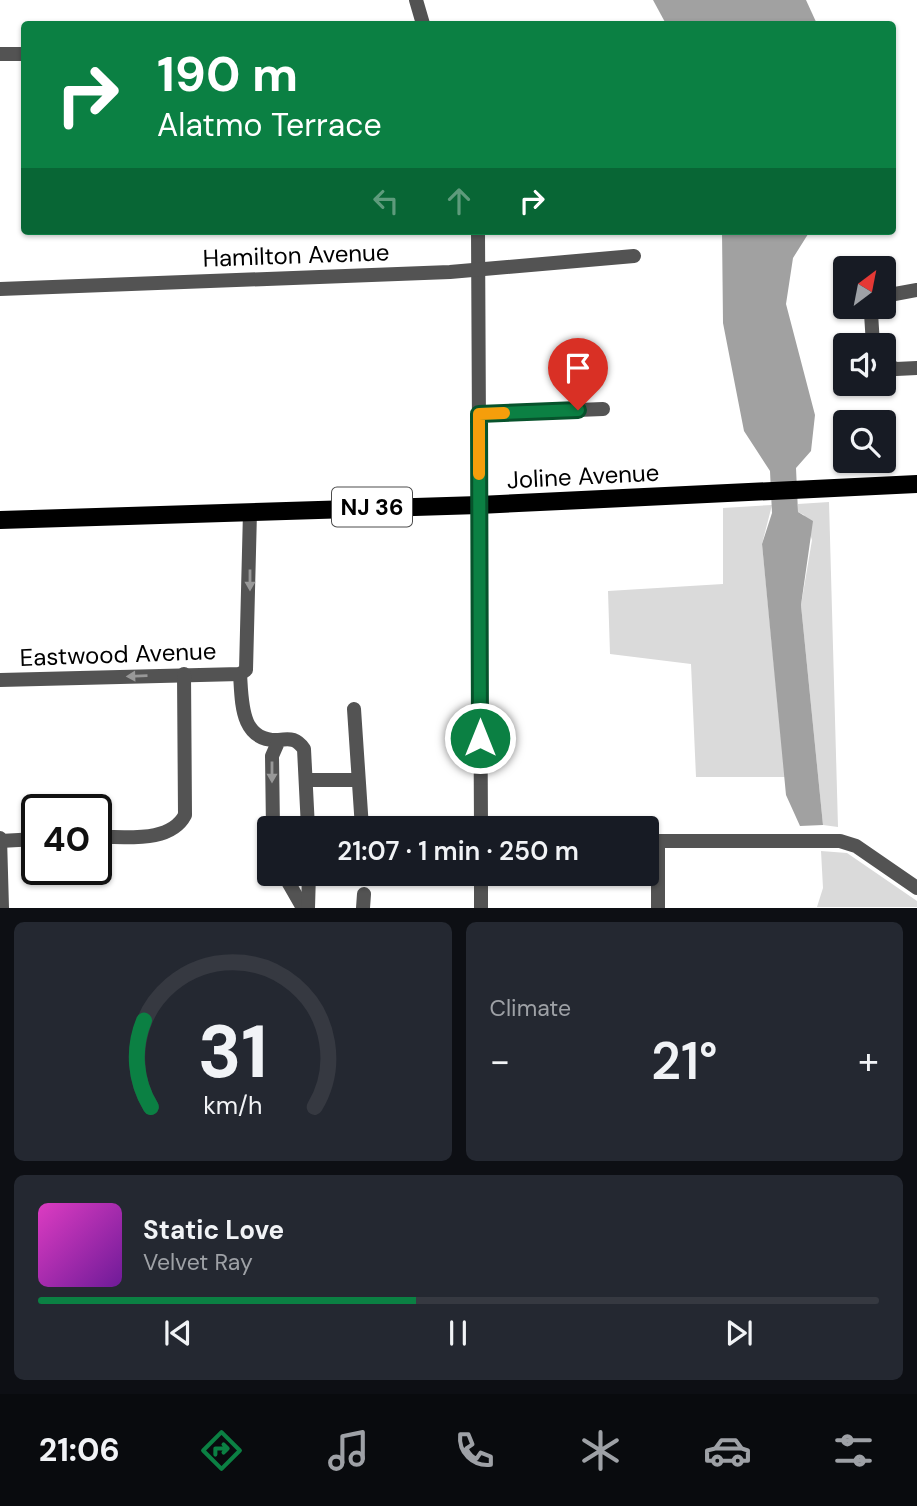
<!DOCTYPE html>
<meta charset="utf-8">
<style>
:root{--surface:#171b24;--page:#242831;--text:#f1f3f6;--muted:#9ea1a6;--line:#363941;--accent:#0b8043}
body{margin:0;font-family:"DM Sans",sans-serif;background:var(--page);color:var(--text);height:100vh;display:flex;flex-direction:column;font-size:26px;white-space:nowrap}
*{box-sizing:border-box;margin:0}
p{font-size:23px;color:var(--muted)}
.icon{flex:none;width:38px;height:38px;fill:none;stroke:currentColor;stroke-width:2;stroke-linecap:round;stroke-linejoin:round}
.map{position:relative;height:908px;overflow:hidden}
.drawer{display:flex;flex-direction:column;gap:14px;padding:14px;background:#0d0f14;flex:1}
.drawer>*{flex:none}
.hud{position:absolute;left:21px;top:21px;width:875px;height:214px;border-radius:7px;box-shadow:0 2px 5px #0004;background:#0b8043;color:#fff;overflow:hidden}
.needle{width:46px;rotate:32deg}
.buttons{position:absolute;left:833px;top:256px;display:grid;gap:14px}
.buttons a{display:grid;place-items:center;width:63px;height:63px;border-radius:7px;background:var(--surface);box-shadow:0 2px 5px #0004;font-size:35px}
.speed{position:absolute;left:21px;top:794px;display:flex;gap:14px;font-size:35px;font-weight:700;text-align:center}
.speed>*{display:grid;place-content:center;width:91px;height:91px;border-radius:50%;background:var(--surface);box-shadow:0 2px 5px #0004;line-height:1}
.speed .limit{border:4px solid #111;border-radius:10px;background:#fff;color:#111}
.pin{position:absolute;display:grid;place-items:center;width:60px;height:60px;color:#fff;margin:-72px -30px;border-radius:50% 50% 50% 0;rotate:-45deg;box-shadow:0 0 7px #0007}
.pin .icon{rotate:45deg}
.me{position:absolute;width:77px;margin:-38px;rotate:0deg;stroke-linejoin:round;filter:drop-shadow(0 0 5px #0008)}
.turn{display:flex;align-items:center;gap:24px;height:147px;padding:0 21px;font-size:32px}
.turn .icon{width:91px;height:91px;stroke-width:2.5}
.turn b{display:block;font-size:49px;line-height:60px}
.lanes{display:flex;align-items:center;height:66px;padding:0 21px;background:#0003;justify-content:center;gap:35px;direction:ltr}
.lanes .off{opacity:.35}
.big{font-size:52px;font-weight:600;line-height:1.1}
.drawer .tile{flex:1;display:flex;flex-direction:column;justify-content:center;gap:10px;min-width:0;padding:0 24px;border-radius:10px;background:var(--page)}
.drawer .dial{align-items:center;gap:0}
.dial svg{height:182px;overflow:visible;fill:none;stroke:var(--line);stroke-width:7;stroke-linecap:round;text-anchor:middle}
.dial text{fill:var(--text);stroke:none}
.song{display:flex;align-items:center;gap:21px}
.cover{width:84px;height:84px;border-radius:10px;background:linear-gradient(135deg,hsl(310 70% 55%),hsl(280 70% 35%))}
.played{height:7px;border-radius:4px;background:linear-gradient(90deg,var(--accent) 45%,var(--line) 45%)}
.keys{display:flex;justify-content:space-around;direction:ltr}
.heat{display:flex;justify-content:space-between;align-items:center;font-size:38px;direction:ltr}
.drawer .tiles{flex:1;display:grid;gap:14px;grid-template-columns:1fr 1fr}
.tile:last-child{grid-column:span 2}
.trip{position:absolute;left:257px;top:816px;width:402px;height:70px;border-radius:7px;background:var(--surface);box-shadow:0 2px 5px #0004;font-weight:600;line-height:70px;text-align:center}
.tab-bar{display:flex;height:112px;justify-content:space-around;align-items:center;background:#090b0e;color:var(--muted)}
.tab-bar .icon{width:49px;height:49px}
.tab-bar .active{color:var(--accent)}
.tab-bar b{font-size:32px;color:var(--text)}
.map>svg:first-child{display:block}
.green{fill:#dadada}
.water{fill:#a1a1a1}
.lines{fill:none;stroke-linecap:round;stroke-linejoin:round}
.minor{stroke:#535353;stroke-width:14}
.major{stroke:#000;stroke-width:18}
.oneway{fill:#989898}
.route-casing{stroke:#07532c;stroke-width:18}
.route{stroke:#0b8043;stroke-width:12}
.slow{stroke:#f59e0b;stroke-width:12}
.labels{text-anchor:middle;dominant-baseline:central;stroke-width:5;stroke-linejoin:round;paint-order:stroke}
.shield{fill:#fff;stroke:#4c4c4c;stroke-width:2}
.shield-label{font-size:23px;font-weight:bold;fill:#000}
.street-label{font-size:24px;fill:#000;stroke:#fff}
</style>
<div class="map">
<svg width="917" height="908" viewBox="0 0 917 908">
<rect width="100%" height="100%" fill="#fff"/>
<g class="green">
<polygon points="829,502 838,827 823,825 801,605 812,540 804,515 798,512 798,504"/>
<polygon points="772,505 762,544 785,777 696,777 691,664 610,654 608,591 723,584 723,508"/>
<polygon points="821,851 847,853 917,901 917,907 817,907 823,888"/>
</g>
<g class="water">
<polygon points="653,0 806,0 817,24 666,24"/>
<polygon points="722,231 810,231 793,258 786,304 815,415 811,451 796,468 798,512 813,521 801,605 823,825 800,826 786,795 762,544 772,513 770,471 744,431 723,323"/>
</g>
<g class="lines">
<g class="minor">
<polyline points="416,0 423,24"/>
<polyline points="0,54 24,54"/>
<polyline points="478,231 481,828"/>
<polyline points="0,289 450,272 634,256"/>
<polyline points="884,296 917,290"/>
<polyline points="873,306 871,313 873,345"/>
<polyline points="884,364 896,369 917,368"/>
<polyline points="479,414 603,409"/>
<path d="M240,674C242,702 240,742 279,740"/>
<polyline points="0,680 240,674 246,670 250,512"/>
<polyline points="354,709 362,828"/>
<polyline points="306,780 358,780"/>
<path d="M273,828L272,756L279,740C291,738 297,739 304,749L308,828"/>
<path d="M96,837C124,836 170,844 185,815L184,674"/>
<polyline points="0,838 2,908"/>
<polyline points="0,841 37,839"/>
<polyline points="648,841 840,841 856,846 917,888"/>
<polyline points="283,873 303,908"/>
<polyline points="308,908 309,873"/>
<polyline points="363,908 364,894"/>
<polyline points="481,908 481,873"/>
<polyline points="658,908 658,841"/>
</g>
<polyline class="major" points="0,520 479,505 917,484"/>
</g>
<defs><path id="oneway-solid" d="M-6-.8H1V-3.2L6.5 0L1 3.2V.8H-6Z" transform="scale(1.75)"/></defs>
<g class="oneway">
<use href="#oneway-solid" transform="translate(250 580) rotate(90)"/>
<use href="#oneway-solid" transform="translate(137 676) rotate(178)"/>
<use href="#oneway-solid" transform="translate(272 772) rotate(90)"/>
</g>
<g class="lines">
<g class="route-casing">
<polyline id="route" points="480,738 479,414 578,410"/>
</g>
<use href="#route" class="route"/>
<polyline class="slow" points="479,474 479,414 504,413"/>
</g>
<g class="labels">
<rect class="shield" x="332" y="487.5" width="80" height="39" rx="5"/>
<g class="shield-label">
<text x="372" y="507">NJ 36</text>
</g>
<g class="street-label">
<text transform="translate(296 255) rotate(-2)">Hamilton Avenue</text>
<text transform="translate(583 476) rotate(-3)">Joline Avenue</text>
<text transform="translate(118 654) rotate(-2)">Eastwood Avenue</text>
</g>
</g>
</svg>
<div class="buttons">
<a><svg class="needle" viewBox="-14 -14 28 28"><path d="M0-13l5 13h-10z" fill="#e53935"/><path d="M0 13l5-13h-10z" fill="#9ea1a6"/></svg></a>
<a><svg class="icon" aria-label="sound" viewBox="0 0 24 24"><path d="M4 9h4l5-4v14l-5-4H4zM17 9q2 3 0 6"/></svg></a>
<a><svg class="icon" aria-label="search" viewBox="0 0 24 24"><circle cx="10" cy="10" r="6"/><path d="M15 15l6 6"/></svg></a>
</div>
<div class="speed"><div class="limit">40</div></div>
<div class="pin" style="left:578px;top:410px;background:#d93025"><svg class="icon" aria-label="arrive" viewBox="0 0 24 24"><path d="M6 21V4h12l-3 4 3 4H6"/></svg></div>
<svg class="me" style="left:480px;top:738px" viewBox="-20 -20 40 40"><circle r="17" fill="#0b8043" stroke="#fff" stroke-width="3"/><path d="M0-11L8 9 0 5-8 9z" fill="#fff"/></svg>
<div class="trip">21:07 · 1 min · 250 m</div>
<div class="hud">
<div class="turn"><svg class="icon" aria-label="right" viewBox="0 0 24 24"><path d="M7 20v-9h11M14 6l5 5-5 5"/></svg><div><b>190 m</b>Alatmo Terrace</div></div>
<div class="lanes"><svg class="icon off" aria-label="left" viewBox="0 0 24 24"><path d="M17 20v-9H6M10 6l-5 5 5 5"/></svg><svg class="icon off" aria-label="ahead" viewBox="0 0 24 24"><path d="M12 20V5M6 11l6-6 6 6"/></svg><svg class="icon" aria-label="right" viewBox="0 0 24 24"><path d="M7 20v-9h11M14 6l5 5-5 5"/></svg></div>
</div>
</div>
<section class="drawer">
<div class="tiles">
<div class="tile dial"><svg viewBox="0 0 100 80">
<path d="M14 69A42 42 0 1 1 86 69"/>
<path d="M14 69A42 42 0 0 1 11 31" stroke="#0b8043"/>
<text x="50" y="56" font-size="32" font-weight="700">31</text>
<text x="50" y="72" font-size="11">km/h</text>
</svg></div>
<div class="tile"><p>Climate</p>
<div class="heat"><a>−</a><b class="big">21°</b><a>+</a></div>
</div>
<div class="tile">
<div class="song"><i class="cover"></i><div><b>Static Love</b><p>Velvet Ray</p></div></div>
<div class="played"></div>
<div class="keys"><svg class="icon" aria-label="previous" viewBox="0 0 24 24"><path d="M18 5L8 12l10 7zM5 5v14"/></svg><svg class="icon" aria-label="pause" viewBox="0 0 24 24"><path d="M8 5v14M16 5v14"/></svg><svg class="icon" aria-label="next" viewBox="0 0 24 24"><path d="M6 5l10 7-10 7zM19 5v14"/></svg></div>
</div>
</div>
</section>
<nav class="tab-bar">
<b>21:06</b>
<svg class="icon active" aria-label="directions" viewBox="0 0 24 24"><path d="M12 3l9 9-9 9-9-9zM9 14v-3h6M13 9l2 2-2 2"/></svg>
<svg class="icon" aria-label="music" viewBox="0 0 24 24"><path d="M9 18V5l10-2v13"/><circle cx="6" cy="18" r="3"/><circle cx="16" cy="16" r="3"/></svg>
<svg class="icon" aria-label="phone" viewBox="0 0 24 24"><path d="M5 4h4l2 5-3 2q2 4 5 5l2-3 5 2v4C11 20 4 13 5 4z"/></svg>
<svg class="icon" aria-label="climate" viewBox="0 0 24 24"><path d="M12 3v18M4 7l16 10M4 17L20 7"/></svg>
<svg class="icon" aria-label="car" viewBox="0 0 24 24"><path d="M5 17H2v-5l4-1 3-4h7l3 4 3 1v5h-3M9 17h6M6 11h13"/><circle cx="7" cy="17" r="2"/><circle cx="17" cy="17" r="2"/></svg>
<svg class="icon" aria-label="filters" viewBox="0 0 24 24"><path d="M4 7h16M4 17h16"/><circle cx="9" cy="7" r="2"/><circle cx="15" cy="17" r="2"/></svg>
</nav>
